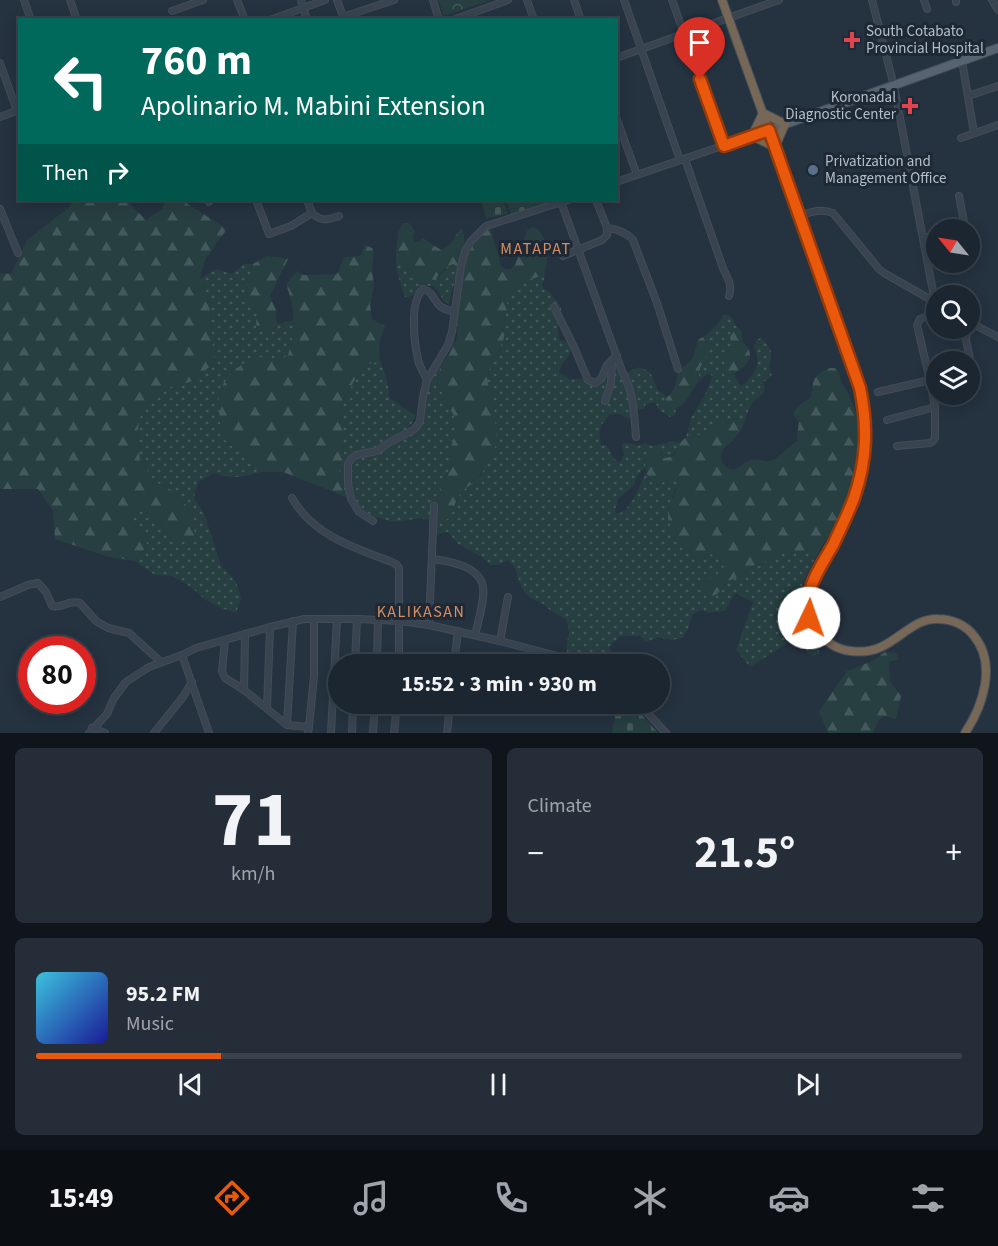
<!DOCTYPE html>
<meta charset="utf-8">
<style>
:root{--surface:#1c2630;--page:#252e38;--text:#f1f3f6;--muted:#a0a5ab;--line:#3a434c;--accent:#ea580c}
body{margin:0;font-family:"Source Sans 3",sans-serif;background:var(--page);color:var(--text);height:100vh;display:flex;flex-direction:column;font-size:22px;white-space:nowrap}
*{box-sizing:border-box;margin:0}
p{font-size:20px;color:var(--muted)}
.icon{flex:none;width:33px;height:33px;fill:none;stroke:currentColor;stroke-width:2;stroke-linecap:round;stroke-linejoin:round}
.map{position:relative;height:733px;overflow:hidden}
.details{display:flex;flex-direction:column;gap:15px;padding:15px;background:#0f151a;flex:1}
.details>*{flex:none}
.guide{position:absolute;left:18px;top:18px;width:600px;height:183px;border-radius:0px;box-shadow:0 3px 15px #0003,0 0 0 2px var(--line);background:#00695c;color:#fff;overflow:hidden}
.needle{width:39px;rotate:300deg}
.controls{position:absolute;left:926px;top:219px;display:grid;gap:12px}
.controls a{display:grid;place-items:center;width:54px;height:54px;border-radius:50%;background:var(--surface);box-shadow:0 3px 15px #0003,0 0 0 2px var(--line);font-size:30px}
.speed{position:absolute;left:18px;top:636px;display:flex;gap:12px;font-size:30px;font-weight:700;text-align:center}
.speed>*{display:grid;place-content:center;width:78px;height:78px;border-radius:50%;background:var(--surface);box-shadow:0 3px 15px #0003,0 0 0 2px var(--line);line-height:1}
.speed .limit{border:9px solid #d22;background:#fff;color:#111}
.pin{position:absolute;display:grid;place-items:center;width:51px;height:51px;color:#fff;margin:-62px -26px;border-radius:50% 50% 50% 0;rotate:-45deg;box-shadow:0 0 6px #0007}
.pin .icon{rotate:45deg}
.me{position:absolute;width:66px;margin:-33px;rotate:3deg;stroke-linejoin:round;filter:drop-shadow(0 0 4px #0008)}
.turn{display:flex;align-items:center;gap:21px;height:126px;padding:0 24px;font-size:27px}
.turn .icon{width:78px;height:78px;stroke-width:2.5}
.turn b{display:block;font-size:42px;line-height:51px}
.then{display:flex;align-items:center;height:57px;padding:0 24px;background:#0003;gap:12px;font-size:22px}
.big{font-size:45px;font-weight:700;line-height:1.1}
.details .widget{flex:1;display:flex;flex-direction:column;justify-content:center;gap:9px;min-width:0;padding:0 21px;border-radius:9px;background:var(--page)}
.details .dial{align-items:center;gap:0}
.dial b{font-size:78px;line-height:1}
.song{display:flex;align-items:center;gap:18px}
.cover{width:72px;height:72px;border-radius:9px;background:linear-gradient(135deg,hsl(190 70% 55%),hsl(240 70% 35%))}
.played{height:6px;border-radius:3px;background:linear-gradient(90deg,var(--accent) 20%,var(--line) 20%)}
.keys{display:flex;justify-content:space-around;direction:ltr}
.heat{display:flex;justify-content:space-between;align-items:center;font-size:33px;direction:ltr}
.details .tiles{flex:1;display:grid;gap:15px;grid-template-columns:1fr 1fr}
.widget:last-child{grid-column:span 2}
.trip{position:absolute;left:328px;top:654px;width:342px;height:60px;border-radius:30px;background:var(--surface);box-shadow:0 3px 15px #0003,0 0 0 2px var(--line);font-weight:700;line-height:60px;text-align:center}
.dock{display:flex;height:96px;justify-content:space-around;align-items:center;background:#0b0f13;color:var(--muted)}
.dock .icon{width:42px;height:42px}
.dock .current{color:var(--accent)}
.dock b{font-size:27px;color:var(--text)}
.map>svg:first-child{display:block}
.grass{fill:url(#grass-dots)}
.forest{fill:url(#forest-firs)}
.cemetery{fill:url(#cemetery-stones)}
.park{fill:url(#park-crowns)}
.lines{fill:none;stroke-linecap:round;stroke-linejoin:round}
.minor-casing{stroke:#424d59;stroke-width:8}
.major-casing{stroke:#424d59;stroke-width:10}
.highway-casing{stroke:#444f5a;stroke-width:10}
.minor{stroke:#394450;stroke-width:6}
.major{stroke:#576370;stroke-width:8}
.highway{stroke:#766756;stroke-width:8}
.route-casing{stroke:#983908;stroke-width:15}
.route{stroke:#ea580c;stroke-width:10}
.health-dot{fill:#e0444e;stroke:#1e2935;stroke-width:2}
.service-dot{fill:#5c6f8a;stroke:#1e2935;stroke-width:2}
.labels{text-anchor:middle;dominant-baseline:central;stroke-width:6;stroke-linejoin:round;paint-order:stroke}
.poi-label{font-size:15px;fill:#b5bfca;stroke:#1e2935;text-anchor:start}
.neighbourhood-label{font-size:16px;letter-spacing:1.5px;fill:#d78e63;stroke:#1e2935}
</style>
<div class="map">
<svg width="998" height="733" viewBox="0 0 998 733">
<defs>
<pattern id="grass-dots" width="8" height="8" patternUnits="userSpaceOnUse" patternTransform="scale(1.5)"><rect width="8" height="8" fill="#273f41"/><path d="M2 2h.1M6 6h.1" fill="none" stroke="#44595b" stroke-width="1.8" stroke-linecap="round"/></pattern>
<pattern id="forest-firs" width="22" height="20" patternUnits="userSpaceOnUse" patternTransform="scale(1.5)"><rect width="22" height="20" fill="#273f41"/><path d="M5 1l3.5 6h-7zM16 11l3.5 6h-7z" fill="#44595b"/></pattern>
<pattern id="cemetery-stones" width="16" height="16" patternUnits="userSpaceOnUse" patternTransform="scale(1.5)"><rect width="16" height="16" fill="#273f41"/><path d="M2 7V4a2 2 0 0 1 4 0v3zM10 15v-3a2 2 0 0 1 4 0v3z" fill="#44595b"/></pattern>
<pattern id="park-crowns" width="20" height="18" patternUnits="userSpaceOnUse" patternTransform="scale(1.5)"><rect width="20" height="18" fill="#273f41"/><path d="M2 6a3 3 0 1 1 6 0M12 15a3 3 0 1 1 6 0" fill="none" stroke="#44595b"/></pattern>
</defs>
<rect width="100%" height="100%" fill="#253240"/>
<g class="grass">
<polygon points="396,253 412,271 416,279 439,277 449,265 454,264 456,268 457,280 453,286 449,303 443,301 440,294 434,286 425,286 408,298 404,296 396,267"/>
<path d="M244,264H253L246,296L257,311L269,334L277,324L294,320L293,338L288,355L274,364L219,392V412L223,438L260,472C241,478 233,479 214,473L198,482L194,498L204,513L221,565L236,582L241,599L236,613L218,607L204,599L191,587L172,576L155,575L135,561L146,547L148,537L134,525L128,516L142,508L162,525L176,541L179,494L155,482L140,460L137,433L143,404L159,390L193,381L214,363L209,298L200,279L216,269L232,274Z"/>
<path d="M545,272L544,280L542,285L543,289L549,291L560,305L562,313L558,327L559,339L569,343L572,347C570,357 561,362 559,372L570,379L595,378L606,370L614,344L625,373L640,367L650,372L658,390L667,397L664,400L670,410L676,408L675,415L670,417L659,410L655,402L646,404L643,409H637L633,416L628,419L620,414H610C600,426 598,430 601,445H606C614,452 609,458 620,462L624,454L622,448V444L627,443L637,445L646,443L652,446L673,441L680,443C676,452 674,456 664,458L661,454L645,463V468L640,472L635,480L634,485L618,499L615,510L617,514C632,510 639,486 646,473L651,482L658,484L672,479L680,482L672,496L681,544L685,551L698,558L710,554L717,555L725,563C723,574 712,577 703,583L719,592L727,582L745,573L753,566L769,560L779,553L786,551L794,553H818C805,578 791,601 805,629C810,638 817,644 820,654L814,656L809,654L800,637L794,636L786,644L750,667L736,650L753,602L735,593L725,611L708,613L701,610L693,614L688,629L682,638L671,640L658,637L646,642L640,636H620L609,647L615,656V663C602,667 581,657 568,654L566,648L569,633L567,620C562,617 556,614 550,610C547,608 545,605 543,604C535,599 529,600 523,590C517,580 518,566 507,561L497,565H490L482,557L458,544L448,532L439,534H430L429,529L430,521L422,518L395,522L375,517L358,507L346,497L339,470L344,455L341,406L354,381L366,365L380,361L386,376L390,398C399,403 407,412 416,415L412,423L407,428L417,429L424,420L430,379L442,364L437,378L445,401L454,416L457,429L449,453L451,466L441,486L437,504L453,512L460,493L481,475L495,450V431L492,397L488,385V373L492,360L500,350L506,319V305L509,295L516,286L527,279L537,277Z"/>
<path d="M724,315H729C734,319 734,324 738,328L734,330L731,335V346L726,357L729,376L734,375L741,386L744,385C757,368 761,367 754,346L757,340L761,338C765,342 770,346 771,352C772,362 767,363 772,374L770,378L763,382L765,388L763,394C749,402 749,410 744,424L739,418L721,423L699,435L686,437L691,418L705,395L712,377L711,374H707L698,382C699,377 699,371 701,366C706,355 713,349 703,337L713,329Z"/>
</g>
<g class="forest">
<polygon points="74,200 127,200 128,202 146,220 162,209 166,200 184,200 186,203 227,229 205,260 200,279 209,298 214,363 193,381 159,390 143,404 137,433 140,460 155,482 179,494 194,518 195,540 176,542 162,525 142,508 129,516 134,525 148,537 146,547 135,561 109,557 55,539 53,511 38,489 0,489 0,273 11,274 27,240 68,208"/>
<path d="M403,223H409L415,231L413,236L414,242H419L423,238L441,250L451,243L460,229L463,230L465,244L470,247L488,227L491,229C493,241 499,253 500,265L505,269H510L515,265L527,231L532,227L537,228C550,244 549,253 545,272C543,274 540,276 538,277C529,280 520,281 514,289C502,303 508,321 504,337C500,355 486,364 488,384C489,388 491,393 492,397C495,408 498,442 494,452C489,465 480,476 470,485C467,488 462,490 460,494C453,503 456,514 445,521L440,516L437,504L441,486L451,467L449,453L457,429L454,416L445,401L437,378L442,364L450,353L457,337L458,307L462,284C455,277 459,271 454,264C437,268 441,287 416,279L412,271L396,253L398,232Z"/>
<path d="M365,245L372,248L374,253L372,268L374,286L370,304L372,319L385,326L379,344L380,361L366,365L354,381L341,406L344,456L339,470L346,497L283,472H260L223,438C221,427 216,401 220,391C225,376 247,356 263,357C267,358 271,361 275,364L288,355C296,329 295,310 286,284L297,271L304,275L337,274L344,257L360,256Z"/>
<polygon points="266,256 279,257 288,259 270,296 276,310 277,324 269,334 256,328 257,311 246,296 253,264"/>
<path d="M738,328L741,331C742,334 742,337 743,340C744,345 746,344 748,348C754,360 745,365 737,372C732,376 730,377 724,375L726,357L731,346L730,335L734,330Z"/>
<path d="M703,337L710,349L700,368L698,382L687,399L682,406L670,410L663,407C664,399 666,399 671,393C676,387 677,380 677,373L693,358L698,340Z"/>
<path d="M830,368H835L840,375C840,384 846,388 849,395C853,404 857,413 858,422C862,447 848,504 835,525C830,535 823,543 818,553H794L786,551L779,553L769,560L753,566L745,573L727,582L719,592L713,597L706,596L702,590L703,583C712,577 723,574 725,563L717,555L710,554L698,558L685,551L671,529L668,518L669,505L680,482L672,479L658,484L651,482C643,468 641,459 657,451L664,458L670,457L675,454L680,443L686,437L699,435L721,423L740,418L744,424C739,434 733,442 723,449L721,457L722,463L729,469L734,470C739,467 745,462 751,460C758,458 764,463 771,461C776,459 793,444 798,440L797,435L799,422L794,415V411L798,406L811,397C813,381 813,373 830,368Z"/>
<polygon points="885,652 896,653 899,659 889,662 890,681 901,696 896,719 884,716 878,721 873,733 828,733 819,711 847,671 872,661"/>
</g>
<g class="cemetery">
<polygon points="470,200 503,200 508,214 486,218 481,200 470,202"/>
<polygon points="506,200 561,200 512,216"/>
<polygon points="617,704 632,704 658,733 612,733"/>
</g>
<polygon class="park" points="438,0 491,0 444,16"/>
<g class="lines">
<g class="minor-casing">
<g id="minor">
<polyline points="24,0 31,20"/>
<polyline points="70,0 77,20"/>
<polyline points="237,0 245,20"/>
<polyline points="301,0 307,20"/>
<polyline points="337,0 344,19"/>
<polyline points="433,0 439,20"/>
<polyline points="527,0 534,20"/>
<polyline points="574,0 581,20"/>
<polyline points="624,0 680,160"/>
<polyline points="672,0 724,146"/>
<polyline points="872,0 894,86 935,302"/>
<polyline points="924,0 927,9"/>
<polyline points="956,0 956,2"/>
<polyline points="992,0 998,10"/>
<polyline points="172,11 203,0"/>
<polyline points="343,17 394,0"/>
<polyline points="270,20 325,0"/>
<polyline points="453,20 508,0"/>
<polyline points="616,58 779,0"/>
<polyline points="962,61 974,133"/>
<polyline points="0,63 17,111"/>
<polyline points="968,96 998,86"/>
<polyline points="0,117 19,110"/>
<polyline points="616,117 637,175"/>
<polyline points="961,138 998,125"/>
<path d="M685,159L723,268C727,278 733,285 729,296"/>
<polyline points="616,182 769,130"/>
<polyline points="208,200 209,202"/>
<polyline points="256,200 269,234 291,226 312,213"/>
<polyline points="307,200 312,213"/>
<polyline points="596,200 607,228"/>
<path d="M561,202L622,371C634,394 634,412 636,437"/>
<polyline points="0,209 18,253"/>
<path d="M312,213C321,222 327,220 339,216"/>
<path d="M799,216C811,212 821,208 833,213L879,269L884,273L935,302"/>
<path d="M607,228C617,229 627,233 633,240L657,303L678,369"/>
<polyline points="958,230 965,227 959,196"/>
<polyline points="923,238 936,235"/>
<polyline points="563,256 602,240 607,235 607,228"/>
<polyline points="554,307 574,347 588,380 595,383 601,379 607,365 617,356"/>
<polyline points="969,322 998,337"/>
<polyline points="967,328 966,340 973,373"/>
<path d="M427,380C424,374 421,369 419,363C414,345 409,302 423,289C438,293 431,309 454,311"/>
<polyline points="878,392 930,380"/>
<polyline points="605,401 611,384 612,360"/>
<polyline points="887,420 935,407"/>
<polyline points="897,446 930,443 933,441 935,438 935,407 930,380 917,325 920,319 936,313"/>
<path d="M292,498C313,535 354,548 392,562L396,564L399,568V664"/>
<polyline points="373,521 359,512 351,499 348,484 348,464 351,459 356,455 377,451 390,442 413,430 417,426 420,421 423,397 427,380 448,345 452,332 461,266 465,252 471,241 486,226 568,200"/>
<path d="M432,559C450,561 480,566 483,587C485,601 478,621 475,635"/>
<path d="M0,597L28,585L38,583L46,592L52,606C62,609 68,599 80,603L96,621L108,628L129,633L161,662"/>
<polyline points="429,625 434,506"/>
<polyline points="225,640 222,671 225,678 244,690 287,725 309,727 308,733"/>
<polyline points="500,641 508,597"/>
<polyline points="182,655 209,733"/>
<polyline points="355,664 357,619"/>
<polyline points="377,664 378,620"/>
<polyline points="454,664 458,631"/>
<polyline points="244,690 245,634"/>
<polyline points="639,704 666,733"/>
<polyline points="267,708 270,627"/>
<polyline points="287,725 293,621"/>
<polyline points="309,727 314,676 314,619"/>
<polyline points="92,728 105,733"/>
<polyline points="89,733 107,714 114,698 126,682 149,667 182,655 196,648 270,627 304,619 357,619 400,621 429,625 500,641 588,664"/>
<polyline points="154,733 183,697 192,682"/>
<polyline points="331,733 337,619"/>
<polyline points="352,733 353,704"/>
<polyline points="373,733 375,704"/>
<polyline points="394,733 397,704"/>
<polyline points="447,733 450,704"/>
</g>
</g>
<g class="major-casing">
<polyline id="major" points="769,130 998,48"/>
</g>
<g class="highway-casing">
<g id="highway">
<path d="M722,0L850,356C862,392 870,426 863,463C858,492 846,519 833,544C824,561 811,578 808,597C806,610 809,622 817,631C826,642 838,650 851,651C893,657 905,618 938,619C952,619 966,625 974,636C997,664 983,706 965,733"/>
<polygon points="763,113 785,124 775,147 752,136"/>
</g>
</g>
<use href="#minor" class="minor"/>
<use href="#major" class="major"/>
<use href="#highway" class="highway"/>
</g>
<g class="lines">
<g class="route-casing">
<path id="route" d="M700,79L724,146L769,130L860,388C868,427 867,460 854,498C848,514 840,530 833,545C820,568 803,590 809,618"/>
</g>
<use href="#route" class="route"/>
</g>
<g class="health-dot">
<path d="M849 31h6v6h6v6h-6v6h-6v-6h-6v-6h6z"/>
<path d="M907 97h6v6h6v6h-6v6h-6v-6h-6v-6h6z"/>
</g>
<circle class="service-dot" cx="813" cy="170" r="6"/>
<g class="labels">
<g class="poi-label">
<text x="866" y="31">South Cotabato<tspan x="866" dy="17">Provincial Hospital</tspan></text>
<text x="896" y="97" text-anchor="end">Koronadal<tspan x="896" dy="17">Diagnostic Center</tspan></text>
<text x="825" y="161">Privatization and<tspan x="825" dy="17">Management Office</tspan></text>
</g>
<g class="neighbourhood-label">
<text x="536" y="249">MATAPAT</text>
<text x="421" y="612">KALIKASAN</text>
</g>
</g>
</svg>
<div class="controls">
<a><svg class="needle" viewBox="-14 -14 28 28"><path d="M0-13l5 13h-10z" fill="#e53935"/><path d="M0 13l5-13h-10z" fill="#a0a5ab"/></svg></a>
<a><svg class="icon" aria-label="search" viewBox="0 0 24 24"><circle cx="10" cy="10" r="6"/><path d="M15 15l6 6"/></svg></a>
<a><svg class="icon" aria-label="layers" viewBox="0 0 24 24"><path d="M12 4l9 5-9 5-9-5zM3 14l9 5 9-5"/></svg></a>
</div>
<div class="speed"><div class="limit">80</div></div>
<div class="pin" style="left:700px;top:79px;background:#d93025"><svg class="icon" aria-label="arrive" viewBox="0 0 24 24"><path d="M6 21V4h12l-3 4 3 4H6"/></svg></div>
<svg class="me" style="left:809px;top:618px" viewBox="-20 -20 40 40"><circle r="19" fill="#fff"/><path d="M0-13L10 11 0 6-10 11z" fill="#ea580c"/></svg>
<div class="trip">15:52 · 3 min · 930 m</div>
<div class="guide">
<div class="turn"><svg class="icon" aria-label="left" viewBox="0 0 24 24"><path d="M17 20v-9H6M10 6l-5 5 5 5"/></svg><div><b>760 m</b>Apolinario M. Mabini Extension</div></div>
<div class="then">Then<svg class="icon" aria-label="right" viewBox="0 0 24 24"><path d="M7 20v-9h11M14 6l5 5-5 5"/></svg></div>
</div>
</div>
<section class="details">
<div class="tiles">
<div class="widget dial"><b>71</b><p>km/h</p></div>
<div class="widget"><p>Climate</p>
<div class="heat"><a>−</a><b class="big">21.5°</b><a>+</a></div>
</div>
<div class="widget">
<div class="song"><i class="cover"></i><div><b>95.2 FM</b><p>Music</p></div></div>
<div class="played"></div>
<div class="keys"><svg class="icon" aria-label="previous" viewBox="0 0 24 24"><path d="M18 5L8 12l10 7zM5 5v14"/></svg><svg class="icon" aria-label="pause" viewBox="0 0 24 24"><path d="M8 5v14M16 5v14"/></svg><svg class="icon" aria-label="next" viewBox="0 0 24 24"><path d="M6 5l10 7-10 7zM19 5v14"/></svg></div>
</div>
</div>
</section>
<nav class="dock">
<b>15:49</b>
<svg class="icon current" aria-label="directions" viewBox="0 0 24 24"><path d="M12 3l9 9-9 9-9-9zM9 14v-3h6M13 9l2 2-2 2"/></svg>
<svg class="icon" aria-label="music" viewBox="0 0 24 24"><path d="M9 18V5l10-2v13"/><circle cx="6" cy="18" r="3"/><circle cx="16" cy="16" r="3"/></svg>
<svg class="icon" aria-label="phone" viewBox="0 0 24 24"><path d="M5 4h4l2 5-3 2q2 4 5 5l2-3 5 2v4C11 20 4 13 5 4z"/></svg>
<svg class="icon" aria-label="climate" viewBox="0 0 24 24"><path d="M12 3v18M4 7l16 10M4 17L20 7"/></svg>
<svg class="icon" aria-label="car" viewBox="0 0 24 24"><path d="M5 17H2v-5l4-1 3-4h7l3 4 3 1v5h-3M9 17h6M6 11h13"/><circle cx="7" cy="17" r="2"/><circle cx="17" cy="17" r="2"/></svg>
<svg class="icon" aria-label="filters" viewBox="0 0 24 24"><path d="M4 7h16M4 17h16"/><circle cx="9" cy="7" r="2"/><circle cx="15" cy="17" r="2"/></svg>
</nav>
